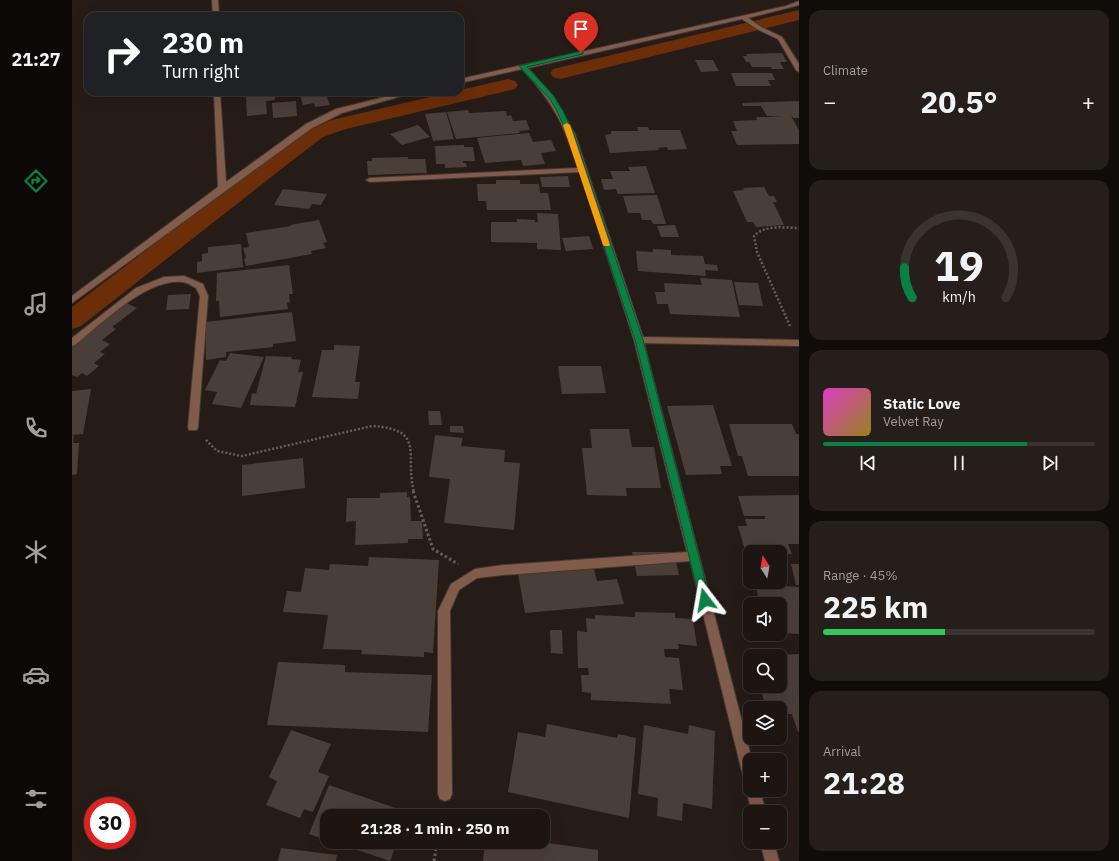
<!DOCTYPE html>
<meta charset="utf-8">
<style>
:root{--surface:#1c1511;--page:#251e1a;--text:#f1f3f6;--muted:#a09f9f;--line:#3a3431;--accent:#0b8043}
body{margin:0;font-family:"IBM Plex Sans",sans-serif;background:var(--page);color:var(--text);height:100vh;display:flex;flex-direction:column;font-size:15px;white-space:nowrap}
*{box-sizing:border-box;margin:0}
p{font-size:13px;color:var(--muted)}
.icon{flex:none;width:22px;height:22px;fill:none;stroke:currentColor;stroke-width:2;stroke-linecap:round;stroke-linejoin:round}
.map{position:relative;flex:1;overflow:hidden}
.panel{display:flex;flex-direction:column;gap:10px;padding:10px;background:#0f0c09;width:320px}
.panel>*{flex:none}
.guide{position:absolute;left:12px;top:12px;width:380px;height:84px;border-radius:12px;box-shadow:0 4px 16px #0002,0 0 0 1px var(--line);background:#202124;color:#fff;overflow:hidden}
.needle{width:26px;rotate:349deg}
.fabs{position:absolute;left:671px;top:545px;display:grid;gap:8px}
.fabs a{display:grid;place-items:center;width:44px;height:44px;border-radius:8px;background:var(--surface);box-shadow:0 4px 16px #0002,0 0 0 1px var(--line);font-size:20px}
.speed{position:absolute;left:12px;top:797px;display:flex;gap:8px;font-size:20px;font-weight:700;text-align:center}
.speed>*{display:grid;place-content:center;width:52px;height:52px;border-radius:50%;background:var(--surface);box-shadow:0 4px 16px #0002,0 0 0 1px var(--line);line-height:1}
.speed .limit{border:6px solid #d22;background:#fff;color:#111}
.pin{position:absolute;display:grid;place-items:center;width:34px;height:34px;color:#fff;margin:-41px -17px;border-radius:50% 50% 50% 0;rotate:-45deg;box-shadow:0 0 4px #0007}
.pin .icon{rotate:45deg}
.me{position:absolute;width:44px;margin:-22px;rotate:346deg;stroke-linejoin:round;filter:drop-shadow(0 0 3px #0008)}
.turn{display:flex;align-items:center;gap:14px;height:84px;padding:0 12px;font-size:18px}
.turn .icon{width:52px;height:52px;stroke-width:2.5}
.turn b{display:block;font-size:28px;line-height:34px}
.big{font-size:30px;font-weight:700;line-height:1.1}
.panel .card{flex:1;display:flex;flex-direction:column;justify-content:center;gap:6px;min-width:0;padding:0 14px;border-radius:12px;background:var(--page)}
.panel .dial{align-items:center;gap:0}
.dial svg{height:104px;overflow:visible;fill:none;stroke:var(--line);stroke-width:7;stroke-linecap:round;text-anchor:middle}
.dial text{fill:var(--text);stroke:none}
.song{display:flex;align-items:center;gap:12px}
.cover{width:48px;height:48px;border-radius:6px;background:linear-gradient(135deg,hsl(310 70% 55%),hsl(50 70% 35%))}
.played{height:4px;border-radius:2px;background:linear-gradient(90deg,var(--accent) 75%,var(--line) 75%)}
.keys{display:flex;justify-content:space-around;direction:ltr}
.heat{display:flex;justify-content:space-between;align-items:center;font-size:22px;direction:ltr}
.charge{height:6px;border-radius:3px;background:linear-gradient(90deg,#34c759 45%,var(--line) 0)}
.trip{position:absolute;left:248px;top:809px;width:230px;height:40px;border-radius:12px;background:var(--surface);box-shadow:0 4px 16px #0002,0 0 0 1px var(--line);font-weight:700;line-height:40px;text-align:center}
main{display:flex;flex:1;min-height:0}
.tab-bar{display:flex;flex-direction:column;width:72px;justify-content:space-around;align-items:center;background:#0b0807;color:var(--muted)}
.tab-bar .icon{width:28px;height:28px}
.tab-bar .selected{color:var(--accent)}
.tab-bar b{font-size:18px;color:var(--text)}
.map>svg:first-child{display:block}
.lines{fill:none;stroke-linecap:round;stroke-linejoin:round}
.canal{fill:#6c2d09;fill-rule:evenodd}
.building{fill:#4a3e39}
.minor-casing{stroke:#433934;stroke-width:2}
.path-far1{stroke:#675e59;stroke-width:2.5;stroke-dasharray:2 2;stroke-linecap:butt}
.path{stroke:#675e59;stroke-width:3;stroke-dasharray:2.5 2.5;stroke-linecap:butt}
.minor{fill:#825c4b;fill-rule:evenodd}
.route{fill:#0b8043;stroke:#07532c}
.slow{fill:#f59e0b}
</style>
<main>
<nav class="tab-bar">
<b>21:27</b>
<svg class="icon selected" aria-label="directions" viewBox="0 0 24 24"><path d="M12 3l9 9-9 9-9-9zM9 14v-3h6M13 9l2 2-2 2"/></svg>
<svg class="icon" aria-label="music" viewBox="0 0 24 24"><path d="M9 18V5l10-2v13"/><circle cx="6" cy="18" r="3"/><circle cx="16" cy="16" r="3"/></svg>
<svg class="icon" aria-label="phone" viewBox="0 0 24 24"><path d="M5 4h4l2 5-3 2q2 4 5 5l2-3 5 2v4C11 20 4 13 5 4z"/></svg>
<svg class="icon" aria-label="climate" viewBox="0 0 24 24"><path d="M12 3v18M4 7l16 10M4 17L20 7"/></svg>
<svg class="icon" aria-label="car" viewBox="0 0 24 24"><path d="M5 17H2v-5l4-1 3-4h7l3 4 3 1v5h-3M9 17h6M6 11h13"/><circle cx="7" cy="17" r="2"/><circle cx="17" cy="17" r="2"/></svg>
<svg class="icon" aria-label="filters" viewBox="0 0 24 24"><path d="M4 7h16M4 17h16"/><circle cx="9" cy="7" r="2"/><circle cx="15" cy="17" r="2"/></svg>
</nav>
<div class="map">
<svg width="727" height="861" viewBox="0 0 727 861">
<rect width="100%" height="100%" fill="#261c17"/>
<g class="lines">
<g class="canal">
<polygon points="727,10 727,20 488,79 481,77 478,73 481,69"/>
<polygon points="436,79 443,81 446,85 443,89 274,129 251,137 226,156 9,326 0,329 0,307 210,146 237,129 260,120 379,92 388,92 388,90"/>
</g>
</g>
<g class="building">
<polygon points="710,53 715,62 708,62 712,69 700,69 699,67 680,67 677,62 674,62 671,56 675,56 674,54"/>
<polygon points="623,60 641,60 647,71 629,72"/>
<polygon points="659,73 700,73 703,80 696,80 699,86 664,86"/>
<polygon points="202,92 203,100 194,101 195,114 175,116 174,97"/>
<polygon points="227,92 253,92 258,105 243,107 242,103 231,105"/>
<polygon points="224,101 225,116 201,118 200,103"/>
<polygon points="727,101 727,118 722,118 719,116 727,130 727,144 665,145 659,131 665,131 661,121 685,120 684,117 711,117 695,116 689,106 671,106 670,103"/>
<polygon points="396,110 397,113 434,111 435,116 439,115 441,121 454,120 458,130 447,131 448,133 384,139 375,112"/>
<polygon points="374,112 382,139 361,141 353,114"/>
<polygon points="346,125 358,137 330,145 318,134"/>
<polygon points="565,127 576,127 577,130 608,130 615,149 596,150 595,147 586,148 587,150 538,153 533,135 539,134 539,131 566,131"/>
<polygon points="457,133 461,142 479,140 484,151 469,153 473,164 451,166 449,160 413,163 405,138"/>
<polygon points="392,145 392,147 401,147 403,161 391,161 391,163 394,163 395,167 373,168 373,164 364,164 363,146"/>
<polygon points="336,157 336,159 353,159 355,173 296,175 295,161 300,161 300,158"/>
<polygon points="574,166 583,193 546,194 544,189 532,190 529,179 541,179 538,171 558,171 556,167"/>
<polygon points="496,176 498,187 470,187 468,177"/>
<polygon points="424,180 448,180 448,184 467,184 468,193 476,193 479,210 415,210 414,201 406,201 405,184 424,184"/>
<polygon points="692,187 697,196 702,196 705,202 701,202 712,225 684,227 681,222 675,222 661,191 672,190 671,188"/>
<polygon points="211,189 255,194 249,205 240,204 237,209 202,205"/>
<polygon points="585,195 594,224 581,224 579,220 570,220 568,213 556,213 551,196"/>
<polygon points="465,213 486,214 489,250 465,249 465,243 419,242 419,222 445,222 445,219 463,220 463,222 466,222"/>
<polygon points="247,220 255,242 251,243 254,248 239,251 240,254 174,266 172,259 174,258 171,248 177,247 174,233 219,226 218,225"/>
<polygon points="603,225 607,237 589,237 585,226"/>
<polygon points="517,236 521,249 494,251 490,238"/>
<polygon points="169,244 171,267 125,273 125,262 130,261 130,254 136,253 136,247"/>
<polygon points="581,249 599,250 599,255 631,256 633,264 645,265 646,271 633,270 634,276 566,271 564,251 581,252"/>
<polygon points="217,265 221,294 217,294 218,302 215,303 216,309 148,317 147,301 144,301 145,273"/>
<polygon points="628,278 660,280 668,317 598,314 596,304 585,304 583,292 593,292 592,283 630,285"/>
<polygon points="662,282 686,283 691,306 667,305"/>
<polygon points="119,294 117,309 94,310 96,295"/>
<polygon points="52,302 65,308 40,327 44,329 30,340 38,344 28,352 33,354 22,363 27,366 15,376 10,373 5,377 0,375 0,343"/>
<polygon points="220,312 224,341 201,344 201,347 154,352 154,357 134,360 133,322"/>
<polygon points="262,345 288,346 283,382 288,382 286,399 240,397 250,350 262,350"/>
<polygon points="158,353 192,357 169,408 140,404 145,392 133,390 148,360 154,361"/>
<polygon points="194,356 220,357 219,359 229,360 226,372 231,372 223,407 178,405 180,393 184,394"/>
<polygon points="486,366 529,366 534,393 490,394"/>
<polygon points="19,389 11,434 0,435 0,391"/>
<polygon points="641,405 660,466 648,466 650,474 614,475 595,406"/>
<polygon points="356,411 368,411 370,425 357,425"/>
<polygon points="657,424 720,424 724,434 727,434 727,476 676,476 670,456 666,456"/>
<polygon points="378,426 391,426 392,433 378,432"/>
<polygon points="518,429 557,429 560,447 582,447 589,488 554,488 555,496 515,495 510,448 520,448"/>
<polygon points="2,435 1,443 7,443 5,474 0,475 0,436"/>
<polygon points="363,435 391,438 389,446 433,450 432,462 448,463 442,530 372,523 378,479 357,477"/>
<polygon points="231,458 233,488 170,496 170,465"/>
<polygon points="335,492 335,497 338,497 339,521 350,521 351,539 336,539 336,543 283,545 284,521 274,522 275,498 308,498 308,493"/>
<polygon points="727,495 727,544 716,544 720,554 683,552 682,547 672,547 666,526 675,526 673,519 693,519 693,516 672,516 666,496"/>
<polygon points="560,552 602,552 607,575 565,576"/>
<polygon points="297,557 367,560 361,653 352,652 352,657 289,654 290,650 251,649 256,615 211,612 215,591 229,592 233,568 257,570 258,564 296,566"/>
<polygon points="520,562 525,581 545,579 552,604 453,613 445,569"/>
<polygon points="719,564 727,564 727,585 724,585"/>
<polygon points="684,584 727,587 727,634 709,633 708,604 687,604"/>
<polygon points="563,612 603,613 603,618 621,619 625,646 606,644 607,649 592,649 593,657 607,658 611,690 597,689 599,704 519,700 519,693 510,692 509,675 517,675 516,668 506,668 505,631 515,632 514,618 523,619 523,615 563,617"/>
<polygon points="478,630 490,630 491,654 479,653"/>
<polygon points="727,654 727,732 726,732 720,714 708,714 708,708 694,708 688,686 708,686 708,656 705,655"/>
<polygon points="206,662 273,665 273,672 360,675 356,732 195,725"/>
<polygon points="475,724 545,738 546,734 564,738 557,818 436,792 446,732 473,737"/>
<polygon points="572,725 616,734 617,725 643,731 640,809 611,803 610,821 585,816 586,798 566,794"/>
<polygon points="219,730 259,744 246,772 257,776 241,812 232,809 228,818 194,805 205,781 197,777"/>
<polygon points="257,785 335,812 334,816 255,816 255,840 237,834"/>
<polygon points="262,842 325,842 318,861"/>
<polygon points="413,842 469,842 526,850 526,861 411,861"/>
<polygon points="209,848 265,855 264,861 206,861"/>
</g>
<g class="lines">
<g class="minor-casing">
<g id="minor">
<polygon points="140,0 146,0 147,16 141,16"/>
<path d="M727,1V5L676,18L689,27L710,37L727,64V72L724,70L706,39L685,29L670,19L456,68L481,96L503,134L571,337L727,340V346L572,343L680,760H678V783L673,781L671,776L618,561L431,575L405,578L387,590L378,611L380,794L378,799L373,801L368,799L366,794V611L379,584L403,569L431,565L615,552L562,340L508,172L298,182L294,180L298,178L506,168C492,125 482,103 450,69L388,83V79L714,6Z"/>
<polygon points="142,92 148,92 154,182 234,124 264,109 333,92 344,92 270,113 240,128 0,303 0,296 146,187"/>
<path d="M112,276L131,284L136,296L126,427L125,430H117L116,427L128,296L124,288C120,286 115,282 110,282C75,278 29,324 3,345L0,346V338L64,288L92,277Z"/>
<polygon points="676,785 678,785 678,790 688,790 694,812 680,812 674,790"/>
<polygon points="688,842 702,842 707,861 693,861"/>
</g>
</g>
<g class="path-far1">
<path d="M718,326L685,252L682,236C694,224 712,228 727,228"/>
<path d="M134,440L145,451L170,456L300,426C355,429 332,456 342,492"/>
</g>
<g class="path">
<polyline points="341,491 361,549 386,564"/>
<polyline points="362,861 365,842"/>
</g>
<use href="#minor" class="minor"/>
</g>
<polygon class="route" points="509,51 511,52 511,54 455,67 481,95 491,111 502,134 571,340 638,600 637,604 633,605 629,604 563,340 495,134 485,111 477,98 447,66"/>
<polygon class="slow" points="495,123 498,125 538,245 537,246 532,246 531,245 491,125"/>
</svg>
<div class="fabs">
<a><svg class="needle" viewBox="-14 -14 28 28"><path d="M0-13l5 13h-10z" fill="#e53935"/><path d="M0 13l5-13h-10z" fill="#a09f9f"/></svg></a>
<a><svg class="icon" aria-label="sound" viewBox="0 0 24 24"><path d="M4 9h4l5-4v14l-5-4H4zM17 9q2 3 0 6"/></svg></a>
<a><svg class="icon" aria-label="search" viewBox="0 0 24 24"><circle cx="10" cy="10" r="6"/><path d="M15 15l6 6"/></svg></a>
<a><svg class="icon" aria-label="layers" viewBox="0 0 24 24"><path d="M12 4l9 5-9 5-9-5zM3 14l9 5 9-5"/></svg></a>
<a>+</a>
<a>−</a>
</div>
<div class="speed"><div class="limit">30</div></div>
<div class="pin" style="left:509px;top:53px;background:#d93025"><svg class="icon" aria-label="arrive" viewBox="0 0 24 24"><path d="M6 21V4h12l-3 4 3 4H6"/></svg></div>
<svg class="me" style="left:633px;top:600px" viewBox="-20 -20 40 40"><path d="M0-17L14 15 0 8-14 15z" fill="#0b8043" stroke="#fff" stroke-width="4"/></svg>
<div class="trip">21:28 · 1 min · 250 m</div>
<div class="guide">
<div class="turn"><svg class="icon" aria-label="right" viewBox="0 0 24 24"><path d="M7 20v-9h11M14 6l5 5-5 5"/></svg><div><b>230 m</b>Turn right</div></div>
</div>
</div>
<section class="panel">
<div class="card"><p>Climate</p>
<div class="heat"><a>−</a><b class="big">20.5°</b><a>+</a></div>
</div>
<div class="card dial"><svg viewBox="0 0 100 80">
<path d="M14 69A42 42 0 1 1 86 69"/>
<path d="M14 69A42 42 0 0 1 8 46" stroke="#0b8043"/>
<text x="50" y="56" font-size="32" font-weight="700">19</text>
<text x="50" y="72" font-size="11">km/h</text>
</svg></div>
<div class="card">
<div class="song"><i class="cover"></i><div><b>Static Love</b><p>Velvet Ray</p></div></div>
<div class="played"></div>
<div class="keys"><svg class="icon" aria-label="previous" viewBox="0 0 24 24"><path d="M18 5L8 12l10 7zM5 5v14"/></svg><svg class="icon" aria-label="pause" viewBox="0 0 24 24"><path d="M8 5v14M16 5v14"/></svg><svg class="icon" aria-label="next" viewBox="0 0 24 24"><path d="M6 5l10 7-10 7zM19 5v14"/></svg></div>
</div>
<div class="card"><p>Range · 45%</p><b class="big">225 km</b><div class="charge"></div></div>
<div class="card"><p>Arrival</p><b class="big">21:28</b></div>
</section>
</main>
